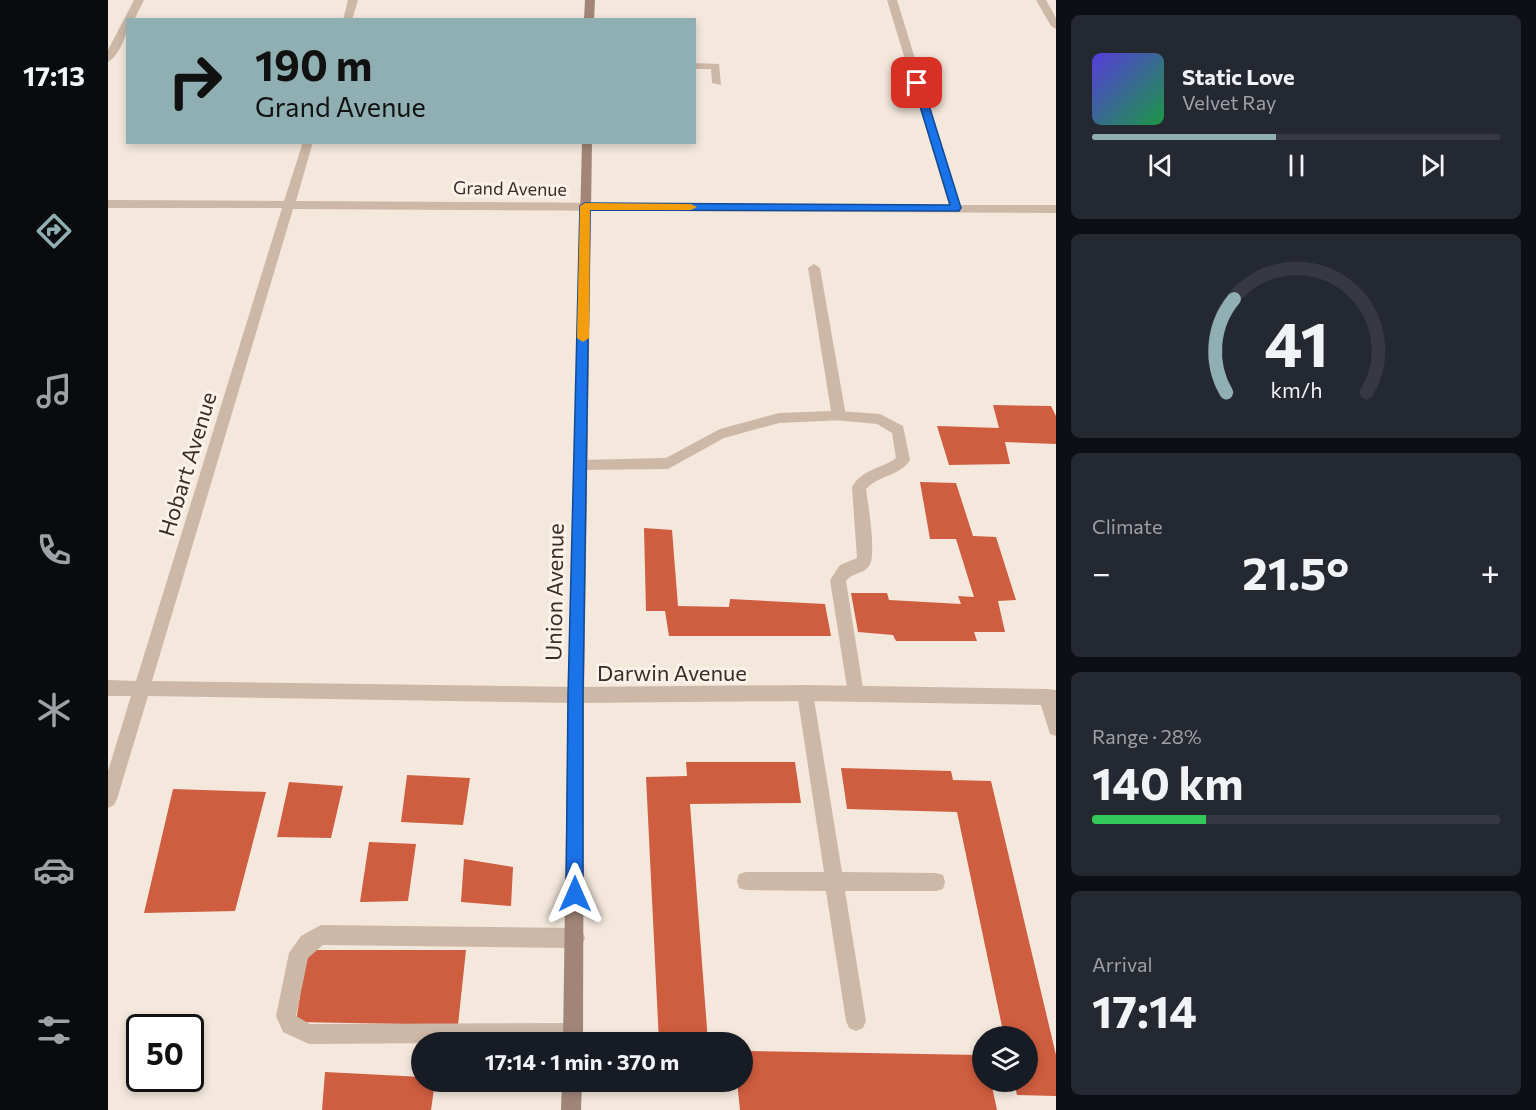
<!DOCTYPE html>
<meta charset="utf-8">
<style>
:root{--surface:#171b24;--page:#242831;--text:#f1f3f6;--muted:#9ea1a6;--line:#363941;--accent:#90afb2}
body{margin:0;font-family:Commissioner,sans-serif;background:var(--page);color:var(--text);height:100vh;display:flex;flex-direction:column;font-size:22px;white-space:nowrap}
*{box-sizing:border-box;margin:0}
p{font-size:20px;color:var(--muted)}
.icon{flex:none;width:33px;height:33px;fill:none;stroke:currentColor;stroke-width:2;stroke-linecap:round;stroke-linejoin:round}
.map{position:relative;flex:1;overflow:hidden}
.drawer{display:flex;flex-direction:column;gap:15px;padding:15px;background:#0d0f14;width:480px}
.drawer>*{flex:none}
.hud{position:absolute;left:18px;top:18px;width:570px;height:126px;border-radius:0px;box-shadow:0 3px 9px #0003;background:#90afb2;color:#111;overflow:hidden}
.tools{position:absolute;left:864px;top:1026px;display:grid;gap:12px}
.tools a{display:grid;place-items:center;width:66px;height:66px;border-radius:50%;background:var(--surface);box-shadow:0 3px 9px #0003;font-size:30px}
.speed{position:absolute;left:18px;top:1014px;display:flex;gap:12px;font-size:30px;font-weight:700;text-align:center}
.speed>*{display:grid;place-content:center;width:78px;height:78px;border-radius:50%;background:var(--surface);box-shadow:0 3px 9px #0003;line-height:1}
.speed .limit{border:3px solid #111;border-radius:9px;background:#fff;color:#111}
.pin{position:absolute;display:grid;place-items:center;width:51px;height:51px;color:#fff;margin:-26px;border-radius:12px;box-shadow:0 3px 9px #0006}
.me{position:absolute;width:66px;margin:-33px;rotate:0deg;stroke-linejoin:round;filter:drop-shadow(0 0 4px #0008)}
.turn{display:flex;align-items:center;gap:21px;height:126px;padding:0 30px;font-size:27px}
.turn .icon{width:78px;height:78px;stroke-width:2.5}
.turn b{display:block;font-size:42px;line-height:51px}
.big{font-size:45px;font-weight:700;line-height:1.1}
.drawer .card{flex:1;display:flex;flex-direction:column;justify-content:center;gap:9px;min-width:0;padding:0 21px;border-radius:9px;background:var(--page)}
.drawer .dial{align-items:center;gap:0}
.dial svg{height:156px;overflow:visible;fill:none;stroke:var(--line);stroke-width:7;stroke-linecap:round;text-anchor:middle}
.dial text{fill:var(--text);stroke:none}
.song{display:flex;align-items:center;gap:18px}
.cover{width:72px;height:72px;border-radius:9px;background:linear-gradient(135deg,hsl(250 70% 55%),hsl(140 70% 35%))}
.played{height:6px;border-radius:3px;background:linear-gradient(90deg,var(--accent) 45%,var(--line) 45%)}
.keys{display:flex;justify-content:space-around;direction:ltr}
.heat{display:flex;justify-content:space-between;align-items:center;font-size:33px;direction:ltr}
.charge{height:9px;border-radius:4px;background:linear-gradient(90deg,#34c759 28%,var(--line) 0)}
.trip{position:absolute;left:303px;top:1032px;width:342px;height:60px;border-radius:30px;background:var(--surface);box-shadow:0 3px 9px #0003;font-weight:700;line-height:60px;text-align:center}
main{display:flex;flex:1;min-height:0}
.dock{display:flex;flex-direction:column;width:108px;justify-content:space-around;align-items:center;background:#090b0e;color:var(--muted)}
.dock .icon{width:42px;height:42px}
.dock .on{color:var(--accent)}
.dock b{font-size:27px;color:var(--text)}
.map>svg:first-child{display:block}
.building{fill:#cf5d3f}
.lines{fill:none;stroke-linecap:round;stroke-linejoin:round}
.lane{fill:#cdb7a7;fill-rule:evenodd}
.street{fill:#cdb7a7;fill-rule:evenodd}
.secondary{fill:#a18578;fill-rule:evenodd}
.route{fill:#1a73e8;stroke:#114b97;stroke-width:1.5}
.slow{fill:#f59e0b}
.labels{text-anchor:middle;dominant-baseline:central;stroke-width:6;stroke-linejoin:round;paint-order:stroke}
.far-street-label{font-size:18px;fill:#392d28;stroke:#fbf2e9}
.street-label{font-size:22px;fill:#392d28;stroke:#fbf2e9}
</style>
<main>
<nav class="dock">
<b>17:13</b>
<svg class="icon on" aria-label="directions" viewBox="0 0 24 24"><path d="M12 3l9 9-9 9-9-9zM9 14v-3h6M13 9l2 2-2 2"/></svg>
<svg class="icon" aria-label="music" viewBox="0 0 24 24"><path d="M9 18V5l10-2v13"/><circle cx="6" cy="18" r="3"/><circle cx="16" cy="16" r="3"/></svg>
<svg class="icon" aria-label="phone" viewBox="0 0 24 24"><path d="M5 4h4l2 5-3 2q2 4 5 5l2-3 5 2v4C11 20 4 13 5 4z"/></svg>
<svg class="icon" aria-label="climate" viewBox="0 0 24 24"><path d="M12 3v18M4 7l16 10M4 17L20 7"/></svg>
<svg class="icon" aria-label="car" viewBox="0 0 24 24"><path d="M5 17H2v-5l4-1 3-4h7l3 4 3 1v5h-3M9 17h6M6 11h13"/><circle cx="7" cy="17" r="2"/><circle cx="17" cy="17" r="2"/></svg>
<svg class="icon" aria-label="filters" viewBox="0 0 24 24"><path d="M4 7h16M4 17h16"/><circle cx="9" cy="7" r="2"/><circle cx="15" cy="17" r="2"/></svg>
</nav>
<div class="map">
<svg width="948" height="1110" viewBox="0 0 948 1110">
<rect width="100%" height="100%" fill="#f4e8dc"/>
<g class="building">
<polygon points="885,405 943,406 948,416 948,444 897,442 902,464 841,465 829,426 891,428"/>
<polygon points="812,482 848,483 865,536 888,537 908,600 890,601 897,632 866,632 869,641 788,641 785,635 750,632 743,593 779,593 781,600 853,604 850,596 866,597 848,539 822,539"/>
<polygon points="536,528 564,530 570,606 621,607 622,599 717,604 723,636 561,636 557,611 538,611"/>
<polygon points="578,762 687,762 693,803 582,804 600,1042 551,1042 538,777 579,776"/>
<polygon points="733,768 843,771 845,780 883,781 948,1055 948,1096 909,1095 906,1082 920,1082 920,1036 896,1036 849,812 739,809"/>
<polygon points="299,775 362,778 355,825 293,822"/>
<polygon points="181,782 235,786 223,838 169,837"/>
<polygon points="65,789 158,792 127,911 36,913"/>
<polygon points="261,842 308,844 300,901 252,902"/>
<polygon points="356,859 405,867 403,906 353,902"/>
<polygon points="199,950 358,950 350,1025 188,1022"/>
<polygon points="634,1051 874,1055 874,1082 883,1082 889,1110 632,1110 629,1082 634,1082"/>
<polygon points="217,1072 314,1077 314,1082 327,1082 323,1110 214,1110"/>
<rect x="553" y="1082" width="50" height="3"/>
</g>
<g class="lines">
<g class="lane">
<polygon points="928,0 938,0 948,18 948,29 943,26"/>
<polygon points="586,63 611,64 613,85 604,83 603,69 586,69"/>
<path d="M731,411L772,414L795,426L802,460C792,476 771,475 758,489C760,504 769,555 761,566C755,575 744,572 738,581L756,694L754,699L748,702L742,699L740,694L722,580L732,565L749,558L744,487C754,469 773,469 788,458L784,433L769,424L726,420L724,416Z"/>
<polygon points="697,685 703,688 705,693 734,872 828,873 835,875 837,882 835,889 828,891 737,891 758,1021 755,1028 748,1031 741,1028 738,1021 718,891 638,890 631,888 629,881 631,874 638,872 716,872 689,693 691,688"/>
<polygon points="213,925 467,928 474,931 477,938 474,945 467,948 215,945 200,958 188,1016 202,1024 465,1023 472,1026 475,1033 472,1040 466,1042 201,1044 175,1032 168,1016 181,953 193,936"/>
</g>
<g class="street">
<path d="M26,0H36L26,20H20C20,33 12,55 0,62V50Z"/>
<polygon points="240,0 250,0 244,20 235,20"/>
<polygon points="779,0 789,0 852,205 948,205 948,213 185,209 44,681 468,687 697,685 939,689 948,690 948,736 942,734 933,705 697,701 468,703 40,696 9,799 6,805 0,808 0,771 23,696 0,696 0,680 28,681 174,208 0,208 0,200 176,201 195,142 205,142 188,201 841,205"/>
<polygon points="706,264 712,268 738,416 736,420 671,423 616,438 560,469 468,470 466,466 468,462 473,460 558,458 612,429 671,413 723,411 700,268"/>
</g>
<g class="secondary">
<polygon points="477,0 487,0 486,20 476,20"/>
<polygon points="474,142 484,142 476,695 475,1042 455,1042 460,695"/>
<polygon points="454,1082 474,1082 473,1110 453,1110"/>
</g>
</g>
<polygon class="route" points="806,81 814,83 853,208 851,211 482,210 475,695 475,894 473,900 467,903 461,900 458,894 460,695 472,206 477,203 842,205 805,83"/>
<polygon class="slow" points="477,203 583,204 589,207 583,210 482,210 481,338 475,342 469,338 472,206"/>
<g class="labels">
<g class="far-street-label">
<text transform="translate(402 188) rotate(1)">Grand Avenue</text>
</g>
<g class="street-label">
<text transform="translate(79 464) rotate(-73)">Hobart Avenue</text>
<text transform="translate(446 592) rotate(-89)">Union Avenue</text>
<text x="564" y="672">Darwin Avenue</text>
</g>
</g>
</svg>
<div class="tools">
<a><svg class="icon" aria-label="layers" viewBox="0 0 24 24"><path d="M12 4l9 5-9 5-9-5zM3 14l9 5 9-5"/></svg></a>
</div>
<div class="speed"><div class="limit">50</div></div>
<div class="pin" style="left:809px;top:83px;background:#d93025"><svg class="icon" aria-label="arrive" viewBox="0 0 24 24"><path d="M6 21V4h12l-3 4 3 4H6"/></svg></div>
<svg class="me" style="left:467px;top:894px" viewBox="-20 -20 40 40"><path d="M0-17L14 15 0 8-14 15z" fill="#1a73e8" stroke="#fff" stroke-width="4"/></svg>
<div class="trip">17:14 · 1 min · 370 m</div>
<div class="hud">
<div class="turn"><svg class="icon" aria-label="right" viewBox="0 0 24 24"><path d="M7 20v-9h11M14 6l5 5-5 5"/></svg><div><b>190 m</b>Grand Avenue</div></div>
</div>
</div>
<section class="drawer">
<div class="card">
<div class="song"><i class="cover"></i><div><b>Static Love</b><p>Velvet Ray</p></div></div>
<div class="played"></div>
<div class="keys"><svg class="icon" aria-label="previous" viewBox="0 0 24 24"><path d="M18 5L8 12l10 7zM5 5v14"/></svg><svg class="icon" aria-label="pause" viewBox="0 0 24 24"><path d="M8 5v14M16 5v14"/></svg><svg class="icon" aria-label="next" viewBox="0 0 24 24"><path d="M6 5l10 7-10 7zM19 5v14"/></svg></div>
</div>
<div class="card dial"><svg viewBox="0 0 100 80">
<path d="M14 69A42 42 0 1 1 86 69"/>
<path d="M14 69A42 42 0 0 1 18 21" stroke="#90afb2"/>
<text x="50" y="56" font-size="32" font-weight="700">41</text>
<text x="50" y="72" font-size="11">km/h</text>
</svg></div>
<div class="card"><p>Climate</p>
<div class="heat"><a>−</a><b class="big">21.5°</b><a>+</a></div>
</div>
<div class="card"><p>Range · 28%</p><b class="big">140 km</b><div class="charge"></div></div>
<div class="card"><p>Arrival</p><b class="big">17:14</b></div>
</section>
</main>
